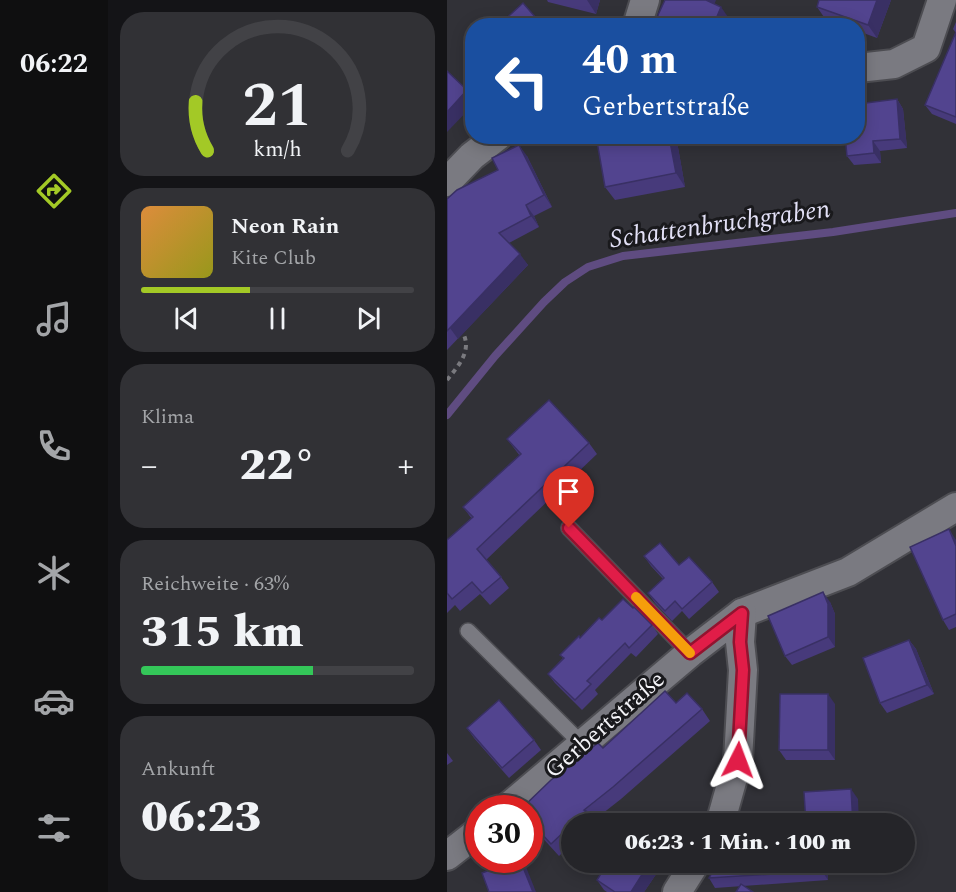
<!DOCTYPE html>
<html lang="de">
<meta charset="utf-8">
<style>
:root{--surface:#252529;--page:#313135;--text:#f1f3f6;--muted:#a3a5a8;--line:#424246;--accent:#a3c926}
body{margin:0;font-family:Spectral,serif;background:var(--page);color:var(--text);height:100vh;display:flex;flex-direction:column;font-size:22px;white-space:nowrap}
*{box-sizing:border-box;margin:0}
p{font-size:20px;color:var(--muted)}
.icon{flex:none;width:33px;height:33px;fill:none;stroke:currentColor;stroke-width:2;stroke-linecap:round;stroke-linejoin:round}
.map{position:relative;flex:1;overflow:hidden}
.panel{display:flex;flex-direction:column;gap:12px;padding:12px;background:#141417;width:339px}
.panel>*{flex:none}
.banner{position:absolute;left:18px;top:18px;width:400px;height:126px;border-radius:24px;box-shadow:0 3px 15px #0003,0 0 0 2px var(--line);background:#1a4fa0;color:#fff;overflow:hidden}
.speed{position:absolute;left:18px;top:795px;display:flex;gap:12px;font-size:30px;font-weight:700;text-align:center}
.speed>*{display:grid;place-content:center;width:78px;height:78px;border-radius:50%;background:var(--surface);box-shadow:0 3px 15px #0003,0 0 0 2px var(--line);line-height:1}
.speed .limit{border:9px solid #d22;background:#fff;color:#111}
.pin{position:absolute;display:grid;place-items:center;width:51px;height:51px;color:#fff;margin:-62px -26px;border-radius:50% 50% 50% 0;rotate:-45deg;box-shadow:0 0 6px #0007}
.pin .icon{rotate:45deg}
.me{position:absolute;width:66px;margin:-33px;rotate:3deg;stroke-linejoin:round;filter:drop-shadow(0 0 4px #0008)}
.turn{display:flex;align-items:center;gap:21px;height:126px;padding:0 18px;font-size:27px}
.turn .icon{width:78px;height:78px;stroke-width:2.5}
.turn b{display:block;font-size:42px;line-height:51px}
.big{font-size:45px;font-weight:800;line-height:1.1}
.panel .card{flex:1;display:flex;flex-direction:column;justify-content:center;gap:9px;min-width:0;padding:0 21px;border-radius:24px;background:var(--page)}
.panel .dial{align-items:center;gap:0}
.dial svg{height:156px;overflow:visible;fill:none;stroke:var(--line);stroke-width:7;stroke-linecap:round;text-anchor:middle}
.dial text{fill:var(--text);stroke:none}
.song{display:flex;align-items:center;gap:18px}
.cover{width:72px;height:72px;border-radius:9px;background:linear-gradient(135deg,hsl(30 70% 55%),hsl(60 70% 35%))}
.played{height:6px;border-radius:3px;background:linear-gradient(90deg,var(--accent) 40%,var(--line) 40%)}
.keys{display:flex;justify-content:space-around;direction:ltr}
.heat{display:flex;justify-content:space-between;align-items:center;font-size:33px;direction:ltr}
.charge{height:9px;border-radius:4px;background:linear-gradient(90deg,#34c759 63%,var(--line) 0)}
.trip{position:absolute;left:114px;top:813px;width:354px;height:60px;border-radius:30px;background:var(--surface);box-shadow:0 3px 15px #0003,0 0 0 2px var(--line);font-weight:800;line-height:60px;text-align:center}
main{display:flex;flex:1;min-height:0}
.tab-bar{display:flex;flex-direction:column;width:108px;justify-content:space-around;align-items:center;background:#0f0f10;color:var(--muted)}
.tab-bar .icon{width:42px;height:42px}
.tab-bar .current{color:var(--accent)}
.tab-bar b{font-size:27px;color:var(--text)}
.map>svg:first-child{display:block}
.lines{fill:none;stroke-linecap:round;stroke-linejoin:round}
.stream{stroke:#5f4c81;stroke-width:8}
.lane-casing{stroke:#4d4d52;stroke-width:18}
.street-casing{stroke:#4d4d52;stroke-width:32}
.path{stroke:#7a7a7f;stroke-width:4;stroke-dasharray:4.5 4.5;stroke-linecap:butt}
.lane{stroke:#7a7a81;stroke-width:15}
.street{stroke:#7a7a81;stroke-width:28}
.wall{fill:#473a7b}
.shaded-wall{fill:#393064}
.building{fill:#52448f;stroke:#393064;stroke-width:1.5}
.route-casing{stroke:#92132f;stroke-width:15}
.route{stroke:#e11d48;stroke-width:10}
.slow{stroke:#f59e0b;stroke-width:10}
.labels{text-anchor:middle;dominant-baseline:central;stroke-width:6;stroke-linejoin:round;paint-order:stroke}
.street-label{font-size:24px;fill:#f3f3f7;stroke:#19191c}
.water-label{font-size:26px;font-style:italic;fill:#e2e0f6;stroke:#19191c}
</style>
<main>
<nav class="tab-bar">
<b>06:22</b>
<svg class="icon current" aria-label="directions" viewBox="0 0 24 24"><path d="M12 3l9 9-9 9-9-9zM9 14v-3h6M13 9l2 2-2 2"/></svg>
<svg class="icon" aria-label="music" viewBox="0 0 24 24"><path d="M9 18V5l10-2v13"/><circle cx="6" cy="18" r="3"/><circle cx="16" cy="16" r="3"/></svg>
<svg class="icon" aria-label="phone" viewBox="0 0 24 24"><path d="M5 4h4l2 5-3 2q2 4 5 5l2-3 5 2v4C11 20 4 13 5 4z"/></svg>
<svg class="icon" aria-label="climate" viewBox="0 0 24 24"><path d="M12 3v18M4 7l16 10M4 17L20 7"/></svg>
<svg class="icon" aria-label="car" viewBox="0 0 24 24"><path d="M5 17H2v-5l4-1 3-4h7l3 4 3 1v5h-3M9 17h6M6 11h13"/><circle cx="7" cy="17" r="2"/><circle cx="17" cy="17" r="2"/></svg>
<svg class="icon" aria-label="filters" viewBox="0 0 24 24"><path d="M4 7h16M4 17h16"/><circle cx="9" cy="7" r="2"/><circle cx="15" cy="17" r="2"/></svg>
</nav>
<section class="panel">
<div class="card dial"><svg viewBox="0 0 100 80">
<path d="M14 69A42 42 0 1 1 86 69"/>
<path d="M14 69A42 42 0 0 1 8 44" stroke="#a3c926"/>
<text x="50" y="56" font-size="32" font-weight="700">21</text>
<text x="50" y="72" font-size="11">km/h</text>
</svg></div>
<div class="card">
<div class="song"><i class="cover"></i><div><b>Neon Rain</b><p>Kite Club</p></div></div>
<div class="played"></div>
<div class="keys"><svg class="icon" aria-label="previous" viewBox="0 0 24 24"><path d="M18 5L8 12l10 7zM5 5v14"/></svg><svg class="icon" aria-label="pause" viewBox="0 0 24 24"><path d="M8 5v14M16 5v14"/></svg><svg class="icon" aria-label="next" viewBox="0 0 24 24"><path d="M6 5l10 7-10 7zM19 5v14"/></svg></div>
</div>
<div class="card"><p>Klima</p>
<div class="heat"><a>−</a><b class="big">22°</b><a>+</a></div>
</div>
<div class="card"><p>Reichweite · 63%</p><b class="big">315 km</b><div class="charge"></div></div>
<div class="card"><p>Ankunft</p><b class="big">06:23</b></div>
</section>
<div class="map">
<svg width="509" height="892" viewBox="0 0 509 892">
<rect width="100%" height="100%" fill="#313137"/>
<g class="lines">
<polyline class="stream" points="0,415 48,356 97,302 118,282 141,267 176,256 386,232 509,213"/>
<g class="lane-casing">
<g id="lane">
<polyline points="122,528 243,653"/>
<polyline points="21,631 136,745"/>
</g>
</g>
<g class="street-casing">
<g id="street">
<polyline points="190,26 198,0"/>
<polyline points="411,68 447,64 479,48 495,0"/>
<polyline points="0,182 25,156 51,136"/>
<polyline points="60,808 243,653 295,613 401,572 509,507"/>
<polyline points="273,824 291,760 296,670 293,642 295,613"/>
<polyline points="0,856 32,831"/>
<polyline points="230,892 249,862"/>
</g>
</g>
<path class="path" d="M0,380C12,365 26,350 15,331"/>
<use href="#lane" class="lane"/>
<use href="#street" class="street"/>
</g>
<g class="wall">
<polygon points="100,0 153,0 149,14 101,2"/>
<polygon points="372,0 444,0 430,38 411,31 411,26 395,26 379,20 370,7"/>
<polygon points="509,22 509,124 485,114 478,105 509,33 506,29"/>
<polygon points="450,99 456,109 460,148 433,151 434,163 407,165 400,156"/>
<polygon points="229,136 238,187 168,200 158,187"/>
<polygon points="80,156 105,207 87,216 92,227 62,243 81,265 0,350 0,199"/>
<polygon points="60,439 142,443 150,454 39,560 54,577 62,588 43,605 33,594 13,611 8,605 0,613 0,540 25,519 16,507 73,456"/>
<polygon points="508,539 509,627 502,630 496,620"/>
<polygon points="197,556 232,565 265,582 272,592 242,619 235,611 225,621 208,603 201,593 216,579 204,566"/>
<polygon points="383,602 388,614 388,647 345,665 338,656"/>
<polygon points="186,608 205,625 211,634 189,657 184,653 148,690 151,694 135,710 108,683 101,674 116,658 113,655 155,620"/>
<polygon points="462,640 469,649 487,694 440,713 433,703"/>
<polygon points="229,703 255,709 263,721 174,799 146,821 146,824 124,824 124,844 112,856 82,823 82,808 156,748"/>
<polygon points="388,704 388,760 339,760 332,750"/>
<polygon points="20,728 87,740 94,750 62,778 27,738"/>
<polygon points="0,753 6,761 0,765"/>
<polygon points="380,862 381,880 268,888 262,878"/>
<polygon points="214,867 197,892 160,892 157,890 150,880"/>
</g>
<g class="shaded-wall">
<polygon points="140,0 153,0 149,14"/>
<polygon points="259,0 269,0 265,10"/>
<polygon points="430,0 444,0 430,38 421,25"/>
<polygon points="274,7 281,17 277,26 266,26"/>
<polygon points="20,90 26,98 26,105 0,132 0,112"/>
<polygon points="450,99 456,109 460,148 453,139"/>
<polygon points="222,136 229,136 238,187 229,173"/>
<polygon points="426,141 433,151 434,163 427,153"/>
<polygon points="72,145 80,156 105,207 97,195"/>
<polygon points="79,205 87,216 92,227 84,216"/>
<polygon points="73,254 81,265 11,339 3,328"/>
<polygon points="502,529 509,540 509,546"/>
<polygon points="376,592 383,602 388,614 388,647 381,637"/>
<polygon points="462,640 469,649 487,694 480,685"/>
<polygon points="381,694 388,704 388,760 381,750"/>
<polygon points="404,789 411,799 412,824 406,824"/>
<polygon points="73,860 79,867 89,892 86,892"/>
<polygon points="203,862 211,862 214,867 197,892 184,892"/>
<polygon points="374,862 380,862 381,880 375,871"/>
</g>
<g class="building">
<polygon points="218,0 259,0 274,7 266,26 212,26 211,15"/>
<polygon points="372,0 430,0 421,25 370,7"/>
<polygon points="76,3 96,26 51,26"/>
<polygon points="509,32 509,117 478,105"/>
<polygon points="0,71 20,90 0,112"/>
<polygon points="450,99 453,139 426,141 427,153 400,156 398,136 411,136 411,104"/>
<polygon points="149,136 222,136 229,173 158,187"/>
<polygon points="72,145 97,195 79,205 84,216 52,233 73,254 0,331 0,199 10,190 51,170 45,158"/>
<polygon points="102,400 142,443 30,549 54,577 35,593 25,582 5,599 0,593 0,540 26,517 16,507 74,454 60,439"/>
<polygon points="502,529 509,546 509,614 496,620 463,547"/>
<polygon points="213,543 232,565 242,557 265,582 235,609 228,601 218,611 201,593 217,578 197,556"/>
<polygon points="376,592 381,604 381,637 338,656 321,616"/>
<polygon points="176,599 186,608 187,607 205,625 182,648 178,643 140,681 144,684 128,700 101,674 117,658 113,655 132,636 133,638 152,618 155,620"/>
<polygon points="462,640 480,685 433,703 416,658"/>
<polygon points="218,691 229,703 240,693 255,709 166,787 137,810 139,811 104,844 82,820 82,808 75,808 104,780 151,743 156,748"/>
<polygon points="333,694 381,694 381,750 332,750"/>
<polygon points="52,700 87,740 55,768 20,728"/>
<polygon points="404,789 406,824 359,824 357,792"/>
<polygon points="68,860 73,860 86,892 42,892 35,873"/>
<polygon points="161,862 203,862 184,892 168,892 150,880"/>
<polygon points="271,862 374,862 375,871 262,878"/>
<polygon points="294,884 306,892 289,892"/>
</g>
<g class="lines">
<g class="route-casing">
<polyline id="route" points="122,528 243,653 295,613 293,642 296,670 291,760"/>
</g>
<use href="#route" class="route"/>
<polyline class="slow" points="189,597 243,653"/>
</g>
<g class="labels">
<g class="street-label">
<text transform="translate(158 725) rotate(-41)">Gerbertstraße</text>
</g>
<g class="water-label">
<text transform="translate(273 224) rotate(-8)">Schattenbruchgraben</text>
</g>
</g>
</svg>
<div class="speed"><div class="limit">30</div></div>
<div class="pin" style="left:122px;top:528px;background:#d93025"><svg class="icon" aria-label="arrive" viewBox="0 0 24 24"><path d="M6 21V4h12l-3 4 3 4H6"/></svg></div>
<svg class="me" style="left:291px;top:760px" viewBox="-20 -20 40 40"><path d="M0-17L14 15 0 8-14 15z" fill="#e11d48" stroke="#fff" stroke-width="4"/></svg>
<div class="trip">06:23 · 1 Min. · 100 m</div>
<div class="banner">
<div class="turn"><svg class="icon" aria-label="left" viewBox="0 0 24 24"><path d="M17 20v-9H6M10 6l-5 5 5 5"/></svg><div><b>40 m</b>Gerbertstraße</div></div>
</div>
</div>
</main>
